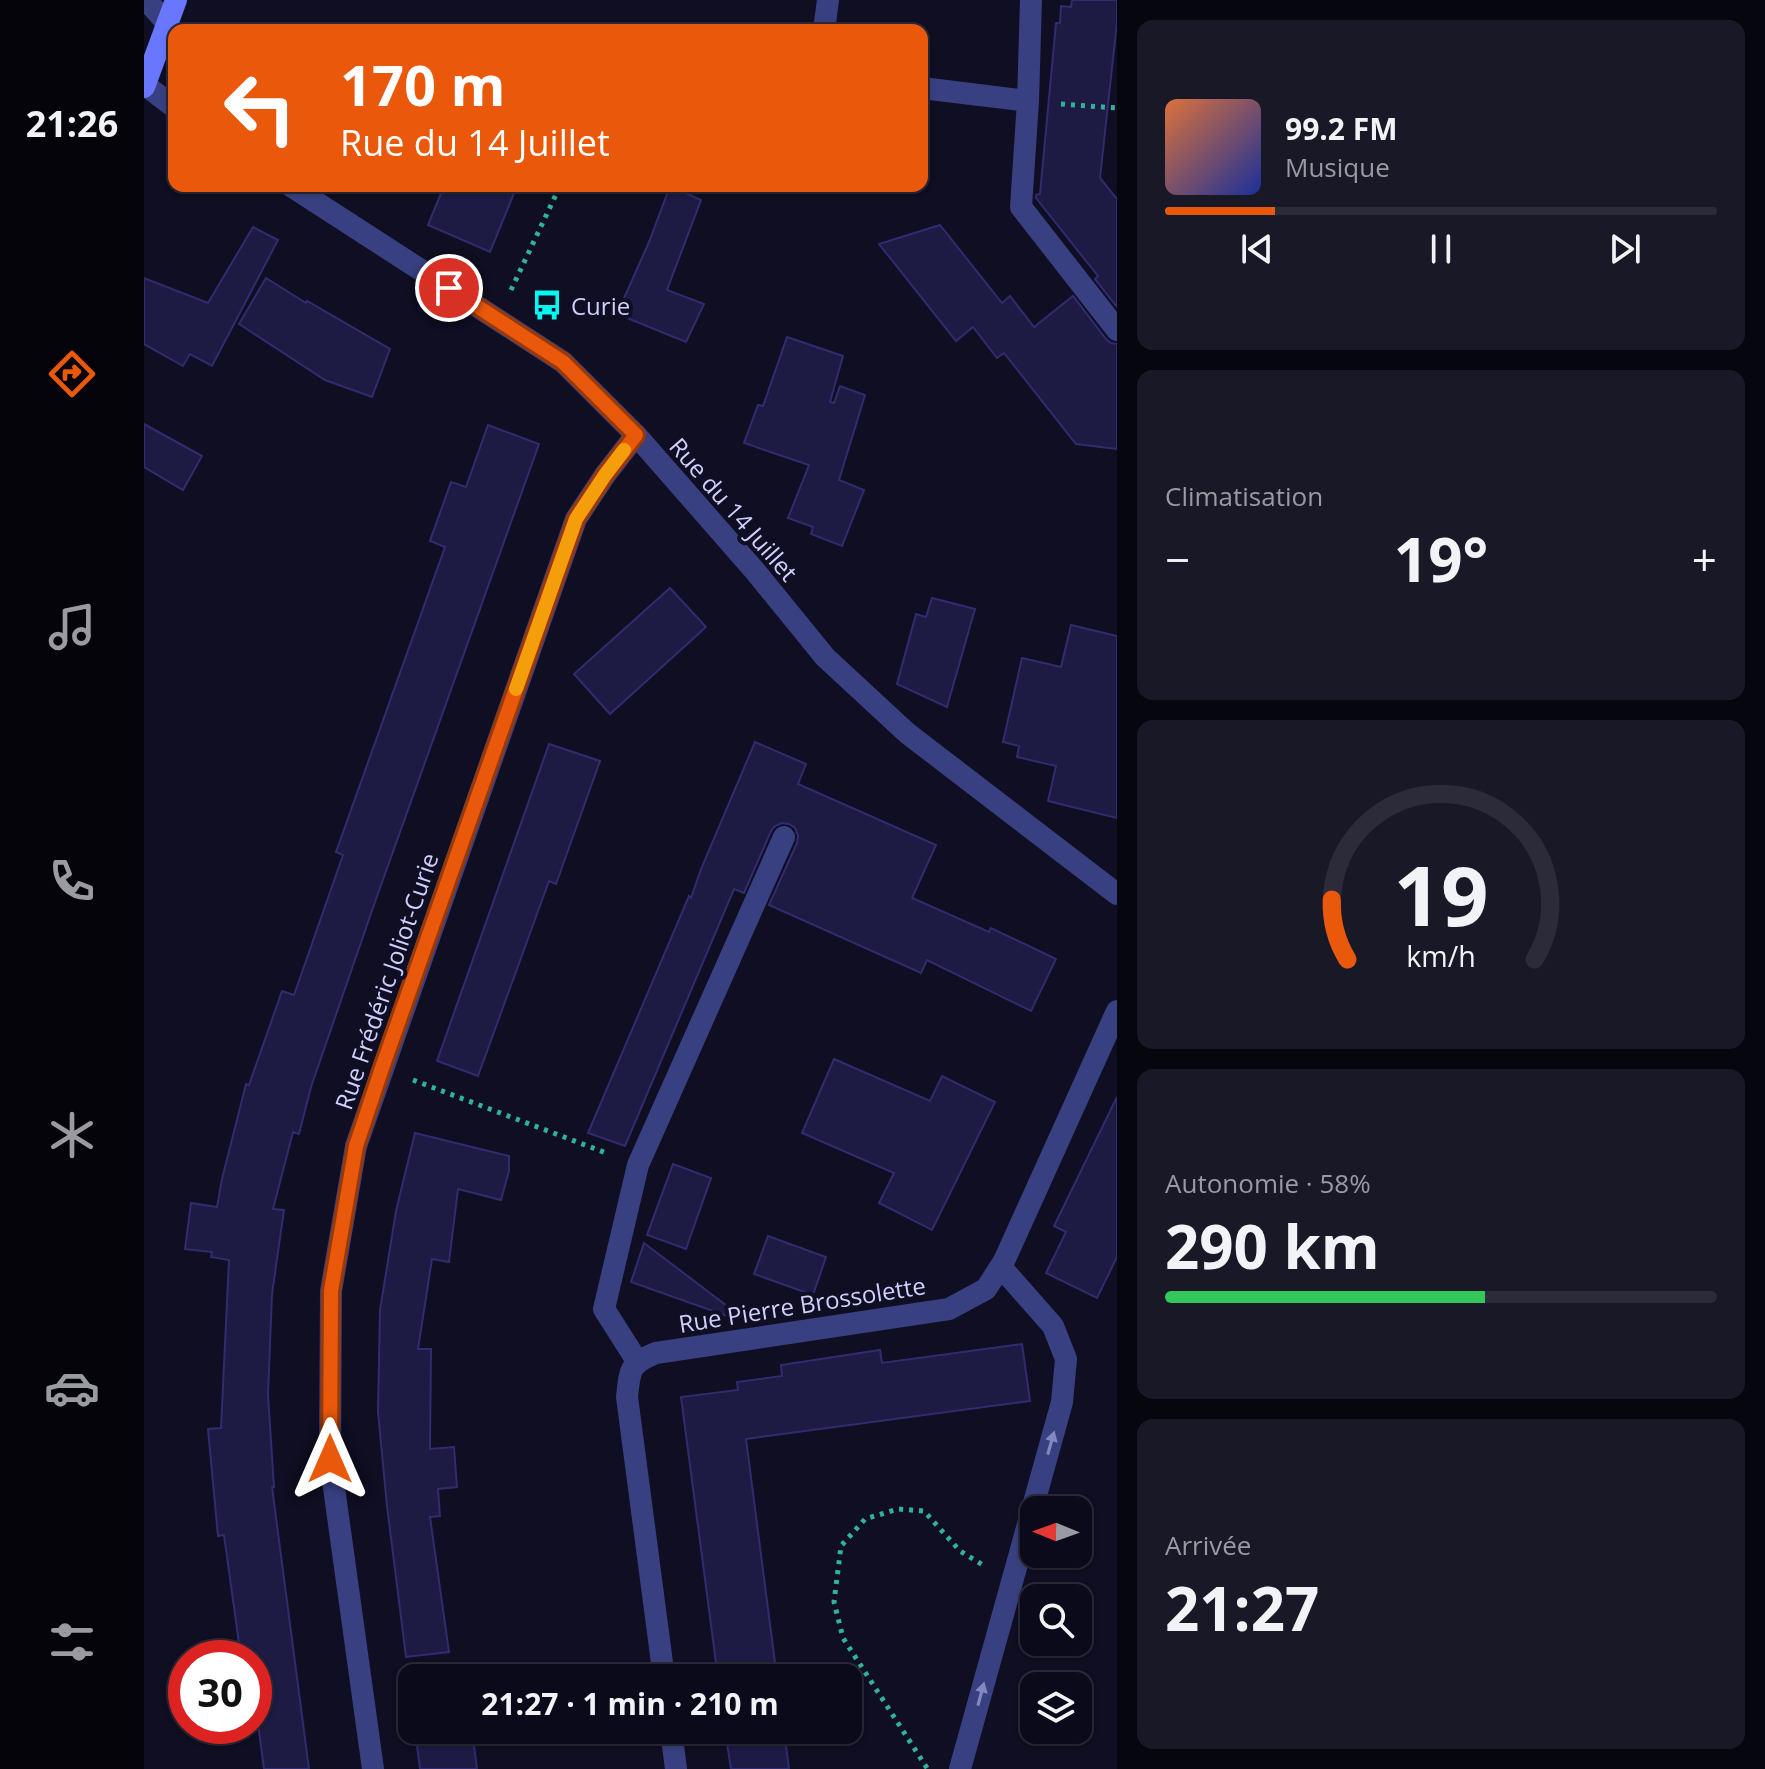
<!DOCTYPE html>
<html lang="fr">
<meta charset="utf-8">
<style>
:root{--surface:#0b0a1a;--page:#191827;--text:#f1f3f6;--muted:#9a9aa2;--line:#2b2b39;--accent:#ea580c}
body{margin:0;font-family:"Open Sans",sans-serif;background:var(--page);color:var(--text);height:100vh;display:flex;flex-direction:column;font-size:30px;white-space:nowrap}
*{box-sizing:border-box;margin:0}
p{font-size:26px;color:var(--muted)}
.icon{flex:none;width:44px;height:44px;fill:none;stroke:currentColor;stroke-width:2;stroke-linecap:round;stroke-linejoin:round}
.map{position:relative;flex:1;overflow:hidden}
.drawer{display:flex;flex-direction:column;gap:20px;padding:20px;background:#06060e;width:648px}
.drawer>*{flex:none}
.hud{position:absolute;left:24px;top:24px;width:760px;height:168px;border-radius:16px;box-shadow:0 2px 6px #0004,0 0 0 2px var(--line);background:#ea580c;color:#fff;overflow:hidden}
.needle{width:52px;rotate:271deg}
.controls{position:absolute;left:876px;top:1496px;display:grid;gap:16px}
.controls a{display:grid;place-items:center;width:72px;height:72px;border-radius:16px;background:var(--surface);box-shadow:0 2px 6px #0004,0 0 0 2px var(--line);font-size:40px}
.speed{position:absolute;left:24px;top:1640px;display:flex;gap:16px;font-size:40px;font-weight:700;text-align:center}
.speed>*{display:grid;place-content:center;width:104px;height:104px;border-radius:50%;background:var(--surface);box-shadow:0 2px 6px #0004,0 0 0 2px var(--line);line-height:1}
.speed .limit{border:12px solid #d22;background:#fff;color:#111}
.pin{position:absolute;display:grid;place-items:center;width:68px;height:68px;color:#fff;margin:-34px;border:4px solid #fff;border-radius:50%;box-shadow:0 2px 8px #0007}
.me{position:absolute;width:88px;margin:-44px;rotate:0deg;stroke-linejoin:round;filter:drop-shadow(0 0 6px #0008)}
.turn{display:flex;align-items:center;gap:28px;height:168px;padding:0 40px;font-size:36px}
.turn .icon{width:104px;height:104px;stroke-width:2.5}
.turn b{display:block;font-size:56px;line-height:68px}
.big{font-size:60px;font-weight:700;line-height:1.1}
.drawer .tile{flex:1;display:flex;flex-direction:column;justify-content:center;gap:12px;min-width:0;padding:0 28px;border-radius:16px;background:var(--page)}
.drawer .dial{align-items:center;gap:0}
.dial svg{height:208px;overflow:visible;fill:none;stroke:var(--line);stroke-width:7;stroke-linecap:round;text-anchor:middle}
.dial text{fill:var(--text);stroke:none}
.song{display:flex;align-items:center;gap:24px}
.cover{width:96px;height:96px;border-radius:12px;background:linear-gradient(135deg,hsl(20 70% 55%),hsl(230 70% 35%))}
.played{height:8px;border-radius:4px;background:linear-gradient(90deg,var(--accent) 20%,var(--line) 20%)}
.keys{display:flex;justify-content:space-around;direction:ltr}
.heat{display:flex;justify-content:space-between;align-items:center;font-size:44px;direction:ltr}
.charge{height:12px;border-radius:6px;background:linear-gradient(90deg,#34c759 58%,var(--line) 0)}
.trip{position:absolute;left:254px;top:1664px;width:464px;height:80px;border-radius:16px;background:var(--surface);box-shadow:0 2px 6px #0004,0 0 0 2px var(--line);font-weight:700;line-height:80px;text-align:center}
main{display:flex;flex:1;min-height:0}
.tab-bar{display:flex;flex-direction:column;width:144px;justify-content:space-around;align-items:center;background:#04040a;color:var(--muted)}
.tab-bar .icon{width:56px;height:56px}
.tab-bar .selected{color:var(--accent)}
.tab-bar b{font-size:36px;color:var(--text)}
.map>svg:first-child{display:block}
.building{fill:#1d1a43;stroke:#312c6f;stroke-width:2}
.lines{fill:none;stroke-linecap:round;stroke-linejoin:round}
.path{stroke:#2fb39a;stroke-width:5;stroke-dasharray:4 6;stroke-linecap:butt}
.service{stroke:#394081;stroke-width:22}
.minor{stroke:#394081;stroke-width:22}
.tertiary{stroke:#394081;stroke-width:22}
.secondary{stroke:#6877fe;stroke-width:22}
.oneway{fill:#8488c0}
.route-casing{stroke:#983908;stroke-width:20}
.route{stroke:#ea580c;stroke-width:14}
.slow{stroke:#f59e0b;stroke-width:14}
.labels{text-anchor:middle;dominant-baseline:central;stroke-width:8;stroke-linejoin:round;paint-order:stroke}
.poi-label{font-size:24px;fill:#d0d0ff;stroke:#0f0e22;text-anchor:start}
.street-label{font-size:24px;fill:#d0d0ff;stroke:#0f0e22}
</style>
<main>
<nav class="tab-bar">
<b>21:26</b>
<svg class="icon selected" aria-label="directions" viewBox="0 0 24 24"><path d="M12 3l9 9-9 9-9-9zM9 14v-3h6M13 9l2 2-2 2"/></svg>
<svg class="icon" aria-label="music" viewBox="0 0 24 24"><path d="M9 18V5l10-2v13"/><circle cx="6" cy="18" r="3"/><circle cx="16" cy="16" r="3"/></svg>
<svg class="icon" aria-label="phone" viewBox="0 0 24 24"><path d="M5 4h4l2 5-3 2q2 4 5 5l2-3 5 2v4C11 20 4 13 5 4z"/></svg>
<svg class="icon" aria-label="climate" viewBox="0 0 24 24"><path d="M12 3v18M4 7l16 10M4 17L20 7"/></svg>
<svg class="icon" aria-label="car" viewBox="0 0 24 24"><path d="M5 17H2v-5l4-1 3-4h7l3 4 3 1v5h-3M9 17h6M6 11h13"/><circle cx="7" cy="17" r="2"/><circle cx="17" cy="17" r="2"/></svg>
<svg class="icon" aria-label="filters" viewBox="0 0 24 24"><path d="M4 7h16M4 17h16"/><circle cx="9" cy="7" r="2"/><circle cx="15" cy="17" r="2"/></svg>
</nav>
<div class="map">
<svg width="973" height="1769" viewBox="0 0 973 1769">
<rect width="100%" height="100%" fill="#0f0e22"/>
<g class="building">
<polygon points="928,0 973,0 973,22 956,178 973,199 973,307 951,279 954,276 892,198 892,195 896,194 912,23 916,23 917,6 927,7"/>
<polygon points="300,186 373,186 346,252 284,225"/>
<polygon points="526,186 557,200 523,290 560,304 542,342 473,314 505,242"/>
<polygon points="796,225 858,303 866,296 890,327 929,296 962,339 967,343 973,344 973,449 932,444 860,353 853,358 829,327 812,341 735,244"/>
<polygon points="109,227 134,240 68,366 46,354 39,366 0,344 0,278 64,303"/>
<polygon points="122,278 162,303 163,301 246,349 228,397 181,380 95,324"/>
<polygon points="643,337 699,356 686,402 690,403 696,386 721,395 695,480 720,490 698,546 667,534 669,527 644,518 665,465 600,443 614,405 619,406"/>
<polygon points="0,424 58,456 39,490 0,467"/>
<polygon points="344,425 395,444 231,902 167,1087 155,1134 149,1132 129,1209 140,1210 128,1294 124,1395 130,1487 128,1487 165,1769 120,1769 110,1693 110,1658 97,1658 80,1535 74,1536 64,1429 77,1428 85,1260 67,1257 68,1252 41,1249 47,1203 73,1207 78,1179 102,1084 105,1085 138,991 150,995 199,855 192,852 301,547 286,541 307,482 322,487"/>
<polygon points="526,588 562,627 466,714 430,674"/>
<polygon points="788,598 831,609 803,707 753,684 772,614 782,617"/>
<polygon points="927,625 973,636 973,818 904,801 912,766 873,757 875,746 859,742 878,658 917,667"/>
<polygon points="611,742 662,764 654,784 792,845 768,898 845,932 847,928 912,959 887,1011 783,960 777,973 625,905 653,843 654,836 651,828 645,824 638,823 631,826 627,831 600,893 590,889 481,1146 444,1133 545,896 547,898 557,869"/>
<polygon points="405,744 456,761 412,884 405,881 334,1076 293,1061"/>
<polygon points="690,1059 786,1101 798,1076 851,1102 788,1230 735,1203 750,1173 658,1133"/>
<polygon points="973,1097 973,1257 953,1298 902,1273 922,1232 910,1226"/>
<polygon points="271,1133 365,1156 365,1171 357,1200 314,1189 305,1262 288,1259 274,1349 287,1349 286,1449 310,1447 313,1487 294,1489 296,1516 286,1517 305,1652 262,1657 243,1506 234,1412 236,1310 252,1211"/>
<polygon points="529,1164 567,1178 542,1249 503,1235"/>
<polygon points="624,1236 682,1257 669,1295 610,1274"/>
<polygon points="500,1243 587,1309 583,1316 487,1282"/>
<polygon points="878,1344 886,1401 602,1439 633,1678 574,1678 537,1397 594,1390 593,1382 638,1376 637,1365 736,1350 738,1363"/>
<polygon points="271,1730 328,1730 333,1769 276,1769"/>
<polygon points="581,1730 640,1730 645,1769 587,1769"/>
</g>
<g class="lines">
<g class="path">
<polyline points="917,104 973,108"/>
<polyline points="367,290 416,186"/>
<polyline points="269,1080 465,1154"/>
<polyline points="783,1768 699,1638 690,1602 697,1546 721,1519 754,1509 780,1511 816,1551 839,1565"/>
</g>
<g class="service">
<polyline points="493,1361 460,1309 494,1165 640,837"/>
<polyline points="816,1769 918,1402 922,1359 909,1326 857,1267"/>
</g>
<g class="minor">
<polyline points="680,30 684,0"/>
<polyline points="1,85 30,107"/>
<polyline points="778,88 884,101 877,207 973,330"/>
<polyline points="884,101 887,0"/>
<polyline points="147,186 419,362 492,435 611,571 681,657 763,733 973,894"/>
<path d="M520,1678L483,1397C486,1369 485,1364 512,1353L805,1309L842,1289L860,1261L973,1011"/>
<polyline points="527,1730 532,1769"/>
<polyline points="229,1769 186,1459 187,1291 212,1146 432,519 461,475 492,435"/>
</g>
<polyline class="tertiary" points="2,0 23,23"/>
<polyline class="secondary" points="0,87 32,0"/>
</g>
<defs><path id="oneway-solid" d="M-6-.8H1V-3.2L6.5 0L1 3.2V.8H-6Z" transform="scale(2)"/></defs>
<g class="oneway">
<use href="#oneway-solid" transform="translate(907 1443) rotate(-74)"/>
<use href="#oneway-solid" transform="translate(837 1694) rotate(-75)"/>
</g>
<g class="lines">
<g class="route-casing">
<polyline id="route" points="186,1459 187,1291 212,1146 238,1068 432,519 461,475 492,435 419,362 305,288"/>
</g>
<use href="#route" class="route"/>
<polyline class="slow" points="372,689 432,519 461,475 480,450"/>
</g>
<defs>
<g id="bus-bare" transform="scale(2.4)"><path d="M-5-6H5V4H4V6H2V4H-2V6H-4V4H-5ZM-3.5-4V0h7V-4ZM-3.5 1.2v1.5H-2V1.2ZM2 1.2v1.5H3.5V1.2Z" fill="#02f8f1" stroke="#0f0e22" stroke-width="2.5" paint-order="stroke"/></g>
</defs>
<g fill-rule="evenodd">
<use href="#bus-bare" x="403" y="305"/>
</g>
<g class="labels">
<g class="poi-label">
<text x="427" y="305">Curie</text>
</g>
<g class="street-label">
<text transform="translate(590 509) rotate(49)">Rue du 14 Juillet</text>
<text transform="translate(242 981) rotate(-71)">Rue Frédéric Joliot-Curie</text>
<text transform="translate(658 1304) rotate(-9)">Rue Pierre Brossolette</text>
</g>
</g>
</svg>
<div class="controls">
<a><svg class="needle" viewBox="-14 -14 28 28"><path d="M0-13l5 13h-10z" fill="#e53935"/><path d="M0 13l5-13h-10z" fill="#9a9aa2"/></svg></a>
<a><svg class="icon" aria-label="search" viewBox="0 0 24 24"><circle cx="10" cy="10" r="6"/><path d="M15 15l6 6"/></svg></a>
<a><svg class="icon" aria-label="layers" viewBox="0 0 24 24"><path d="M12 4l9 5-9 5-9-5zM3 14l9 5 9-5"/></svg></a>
</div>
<div class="speed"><div class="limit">30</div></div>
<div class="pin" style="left:305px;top:288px;background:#d93025"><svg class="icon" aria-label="arrive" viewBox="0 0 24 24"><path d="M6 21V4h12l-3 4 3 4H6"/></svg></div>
<svg class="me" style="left:186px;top:1459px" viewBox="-20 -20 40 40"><path d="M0-17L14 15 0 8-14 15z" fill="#ea580c" stroke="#fff" stroke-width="4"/></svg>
<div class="trip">21:27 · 1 min · 210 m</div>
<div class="hud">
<div class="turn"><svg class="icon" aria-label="left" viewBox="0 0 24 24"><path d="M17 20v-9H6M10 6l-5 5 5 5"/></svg><div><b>170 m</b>Rue du 14 Juillet</div></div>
</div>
</div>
<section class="drawer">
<div class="tile">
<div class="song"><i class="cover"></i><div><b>99.2 FM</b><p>Musique</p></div></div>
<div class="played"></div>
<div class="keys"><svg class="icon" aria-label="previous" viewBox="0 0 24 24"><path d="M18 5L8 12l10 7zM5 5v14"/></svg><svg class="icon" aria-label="pause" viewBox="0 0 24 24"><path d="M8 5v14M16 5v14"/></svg><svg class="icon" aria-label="next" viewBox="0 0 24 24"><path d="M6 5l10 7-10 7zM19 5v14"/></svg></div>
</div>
<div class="tile"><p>Climatisation</p>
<div class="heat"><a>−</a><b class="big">19°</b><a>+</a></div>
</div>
<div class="tile dial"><svg viewBox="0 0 100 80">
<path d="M14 69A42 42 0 1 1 86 69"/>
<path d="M14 69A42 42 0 0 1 8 46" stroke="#ea580c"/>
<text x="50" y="56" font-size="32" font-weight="700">19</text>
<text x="50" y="72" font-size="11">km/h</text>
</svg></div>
<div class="tile"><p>Autonomie · 58%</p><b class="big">290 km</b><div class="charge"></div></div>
<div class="tile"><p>Arrivée</p><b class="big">21:27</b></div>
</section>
</main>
